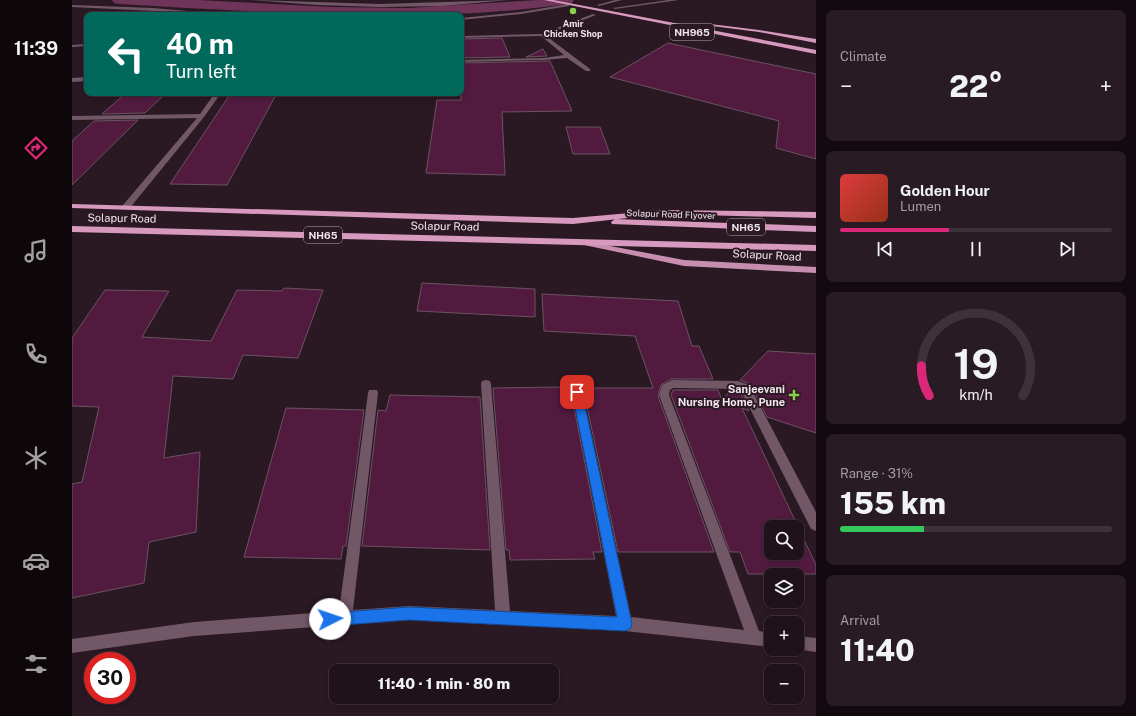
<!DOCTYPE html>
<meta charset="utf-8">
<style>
:root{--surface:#20121a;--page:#281b23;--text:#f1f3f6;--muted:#a29ea2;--line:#3d3239;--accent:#db2777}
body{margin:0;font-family:"Public Sans",sans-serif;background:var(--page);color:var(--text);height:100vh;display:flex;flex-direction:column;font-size:15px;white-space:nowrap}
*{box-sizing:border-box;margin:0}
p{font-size:13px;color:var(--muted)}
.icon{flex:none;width:22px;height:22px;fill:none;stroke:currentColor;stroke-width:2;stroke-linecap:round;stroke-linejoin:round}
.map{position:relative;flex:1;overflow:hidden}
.drawer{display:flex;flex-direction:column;gap:10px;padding:10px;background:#120a0e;width:320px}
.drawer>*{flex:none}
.top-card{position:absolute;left:12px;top:12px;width:380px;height:84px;border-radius:8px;box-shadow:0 2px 6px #0003,0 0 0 1px var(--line);background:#00695c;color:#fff;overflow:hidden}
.controls{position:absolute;left:692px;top:520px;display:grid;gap:8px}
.controls a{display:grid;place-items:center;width:40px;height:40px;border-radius:8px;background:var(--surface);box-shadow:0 2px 6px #0003,0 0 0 1px var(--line);font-size:20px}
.speed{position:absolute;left:12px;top:652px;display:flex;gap:8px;font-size:20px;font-weight:700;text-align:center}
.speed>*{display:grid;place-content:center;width:52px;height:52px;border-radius:50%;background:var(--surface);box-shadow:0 2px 6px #0003,0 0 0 1px var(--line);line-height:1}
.speed .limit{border:6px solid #d22;background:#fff;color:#111}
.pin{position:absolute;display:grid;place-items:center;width:34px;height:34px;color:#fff;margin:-17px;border-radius:8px;box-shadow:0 2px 6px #0006}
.me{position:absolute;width:44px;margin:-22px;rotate:86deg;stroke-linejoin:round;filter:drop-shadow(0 0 3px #0008)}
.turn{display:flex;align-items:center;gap:14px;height:84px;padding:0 16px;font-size:18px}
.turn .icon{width:52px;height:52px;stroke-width:2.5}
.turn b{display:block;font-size:28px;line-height:34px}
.big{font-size:30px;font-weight:800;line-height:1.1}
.drawer .tile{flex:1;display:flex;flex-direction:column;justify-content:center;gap:6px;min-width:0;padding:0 14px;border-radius:8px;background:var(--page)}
.drawer .dial{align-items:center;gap:0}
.dial svg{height:104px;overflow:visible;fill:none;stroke:var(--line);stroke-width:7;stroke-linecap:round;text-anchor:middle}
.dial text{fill:var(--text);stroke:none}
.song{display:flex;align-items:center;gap:12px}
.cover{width:48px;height:48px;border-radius:6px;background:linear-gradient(135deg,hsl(0 70% 55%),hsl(10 70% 35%))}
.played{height:4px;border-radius:2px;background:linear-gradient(90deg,var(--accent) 40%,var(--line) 40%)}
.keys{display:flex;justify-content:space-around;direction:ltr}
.heat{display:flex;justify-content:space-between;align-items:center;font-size:22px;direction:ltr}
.charge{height:6px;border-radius:3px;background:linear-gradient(90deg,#34c759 31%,var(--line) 0)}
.trip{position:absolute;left:257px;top:664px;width:230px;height:40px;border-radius:8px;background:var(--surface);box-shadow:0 2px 6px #0003,0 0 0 1px var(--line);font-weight:800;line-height:40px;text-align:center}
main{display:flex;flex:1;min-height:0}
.menu{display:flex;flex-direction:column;width:72px;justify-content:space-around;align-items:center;background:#0d070a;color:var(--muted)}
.menu .icon{width:28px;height:28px}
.menu .selected{color:var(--accent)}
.menu b{font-size:18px;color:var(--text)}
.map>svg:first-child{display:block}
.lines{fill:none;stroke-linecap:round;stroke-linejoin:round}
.canal{fill:#6f345a;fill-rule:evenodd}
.building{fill:#531a40;stroke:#6a5461;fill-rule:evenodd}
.minor{fill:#725767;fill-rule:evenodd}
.primary{fill:#c78eb0;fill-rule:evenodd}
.trunk{fill:#d899bf;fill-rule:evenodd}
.route{fill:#1a73e8;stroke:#114b97}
.poi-dot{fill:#89cf48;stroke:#2a1823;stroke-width:1.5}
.labels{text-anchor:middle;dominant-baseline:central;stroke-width:4;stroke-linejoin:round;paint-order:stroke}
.far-poi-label{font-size:9px;font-weight:bold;fill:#f2e5ec;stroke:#2a1823}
.far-street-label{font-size:9px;fill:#f2e5ec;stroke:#2a1823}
.shield{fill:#2a1823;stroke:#b6a8b0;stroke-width:1}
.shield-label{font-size:10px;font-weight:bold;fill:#f2e5ec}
.street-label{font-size:11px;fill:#f2e5ec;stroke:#2a1823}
.poi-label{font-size:11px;font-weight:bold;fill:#f2e5ec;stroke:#2a1823;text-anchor:end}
</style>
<main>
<nav class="menu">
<b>11:39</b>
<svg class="icon selected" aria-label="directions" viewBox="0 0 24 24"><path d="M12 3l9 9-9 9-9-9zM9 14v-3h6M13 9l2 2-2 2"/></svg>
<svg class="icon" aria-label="music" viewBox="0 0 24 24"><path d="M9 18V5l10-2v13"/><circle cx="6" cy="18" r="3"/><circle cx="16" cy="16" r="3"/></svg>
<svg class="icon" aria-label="phone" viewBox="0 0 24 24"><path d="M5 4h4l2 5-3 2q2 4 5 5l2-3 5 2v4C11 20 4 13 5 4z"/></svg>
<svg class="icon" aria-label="climate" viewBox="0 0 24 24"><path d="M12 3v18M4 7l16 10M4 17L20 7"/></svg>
<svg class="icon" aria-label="car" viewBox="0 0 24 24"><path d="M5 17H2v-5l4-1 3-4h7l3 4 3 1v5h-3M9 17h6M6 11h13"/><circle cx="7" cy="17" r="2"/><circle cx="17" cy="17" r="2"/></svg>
<svg class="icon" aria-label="filters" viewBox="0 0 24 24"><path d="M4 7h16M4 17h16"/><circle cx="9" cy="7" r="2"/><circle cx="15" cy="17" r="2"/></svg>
</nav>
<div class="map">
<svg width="744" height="716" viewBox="0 0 744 716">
<rect width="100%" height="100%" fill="#2a1823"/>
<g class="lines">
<path class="canal" d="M40,0H126L259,7L336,8L466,0H502L500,3L495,4C347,25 196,12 47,4L42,3Z"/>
</g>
<g class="building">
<polygon points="430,38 438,57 389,58 389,39"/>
<polygon points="596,43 744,74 744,159 704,148 707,121 538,77"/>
<polygon points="471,49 475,56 454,57"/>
<polygon points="478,61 500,111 430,112 433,175 354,173 365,100 389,100 389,63"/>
<polygon points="54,93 94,93 73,113 30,114"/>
<polygon points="159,93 205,93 155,185 98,184"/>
<polygon points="66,120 0,185 0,141 22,121"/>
<polygon points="494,127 528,127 538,154 501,154"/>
<polygon points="350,283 463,289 463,317 345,311"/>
<polygon points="212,288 251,290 226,358 171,355 161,379 101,376 92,458 128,452 124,532 77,542 72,583 0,598 0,484 10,482 27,407 0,406 0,338 33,290 97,291 70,337 139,341 165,290 210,291"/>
<polygon points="470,294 606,301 620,346 627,346 641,379 599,379 589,385 586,396 642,552 546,552 511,388 581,388 563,336 472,331"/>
<polygon points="696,351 744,354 744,433 695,417 678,384 668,380"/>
<polygon points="488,387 499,388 499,391 530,552 521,552 523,559 438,560 437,550 434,550 421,388"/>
<path d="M601,390H646L650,400L659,390L668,392L677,411L670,408L744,565V574H676L668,552H658L599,395ZM699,527H725V553H699Z"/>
<polygon points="318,395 408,397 418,550 290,546 306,410 314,411"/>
<polygon points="214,408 292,410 274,546 271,546 269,559 172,557"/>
</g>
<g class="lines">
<g class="minor">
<polygon points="179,0 308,4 436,0 371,6 308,7 245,5"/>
<polygon points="543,0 550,0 527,6 525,5"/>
<polygon points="596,0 607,0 543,9 541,8"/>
<polygon points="496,4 497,6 449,14 389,20 389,18 449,12"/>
<polygon points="0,5 81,8 163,15 0,7"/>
<polygon points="521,14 524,15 473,35 518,69 518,71 514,71 495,58 472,60 389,62 389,60 472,58 492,55 469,36 389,38 389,36 469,34"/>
<polygon points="15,44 15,46 0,47 0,45"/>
<polygon points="15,77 15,81 0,82 0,78"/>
<polygon points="143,93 149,93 132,117 57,209 51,209 51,205 125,118 0,120 0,116 128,114"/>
<polygon points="414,380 418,381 419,384 438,611 544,616 500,391 501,388 509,388 510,391 559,617 672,630 587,395 590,385 600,380 666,381 677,385 744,512 744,531 739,529 669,391 665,389 601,388 598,390 597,395 687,631 699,633 699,647 553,631 337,620 122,636 0,653 0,639 122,622 267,611 296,393 297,390 305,390 306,393 281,610 337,606 423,610 409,384 410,381"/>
<polygon points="725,636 744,638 744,652 722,649 725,649"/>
</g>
<polygon class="primary" points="509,241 512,241 612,260 744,267 744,273 612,266 512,245 508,243"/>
<g class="trunk">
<polygon points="472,0 481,0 744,50 744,54"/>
<polygon points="638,24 687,30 744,39 744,43 687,32 640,26"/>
<polygon points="0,204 501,218 592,210 744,212 744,218 592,214 501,224 0,208"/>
<polygon points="543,219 744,226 744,232 540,224 539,222"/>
<polygon points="0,226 744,245 744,251 0,232"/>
</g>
</g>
<polygon class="route" points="505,388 510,392 560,624 558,629 553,631 337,620 258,626 253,624 251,619 253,614 258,613 337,607 545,617 500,392"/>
<g class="poi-dot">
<circle cx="501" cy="11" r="4"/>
<path d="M720 389h4v4h4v4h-4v4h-4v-4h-4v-4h4z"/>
</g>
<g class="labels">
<g class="far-poi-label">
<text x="501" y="23">Amir<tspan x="501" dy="10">Chicken Shop</tspan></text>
</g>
<g class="far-street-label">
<text transform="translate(599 214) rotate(2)">Solapur Road Flyover</text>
</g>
<g class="shield">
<rect x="598" y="24" width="44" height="16" rx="3"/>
<rect x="655" y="219" width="38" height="16" rx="3"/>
<rect x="232" y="227" width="38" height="16" rx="3"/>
</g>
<g class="shield-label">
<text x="620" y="32">NH965</text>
<text x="674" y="227">NH65</text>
<text x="251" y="235">NH65</text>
</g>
<g class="street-label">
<text transform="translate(50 218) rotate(1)">Solapur Road</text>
<text transform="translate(373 226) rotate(1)">Solapur Road</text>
<text transform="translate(695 255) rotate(3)">Solapur Road</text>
</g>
<g class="poi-label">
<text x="713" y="389">Sanjeevani<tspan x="713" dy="13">Nursing Home, Pune</tspan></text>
</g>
</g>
</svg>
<div class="controls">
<a><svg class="icon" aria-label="search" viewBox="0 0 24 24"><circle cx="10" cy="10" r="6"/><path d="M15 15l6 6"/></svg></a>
<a><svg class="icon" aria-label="layers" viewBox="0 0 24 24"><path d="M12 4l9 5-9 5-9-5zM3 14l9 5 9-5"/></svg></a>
<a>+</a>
<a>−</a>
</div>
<div class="speed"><div class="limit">30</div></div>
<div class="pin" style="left:505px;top:392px;background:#d93025"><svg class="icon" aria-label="arrive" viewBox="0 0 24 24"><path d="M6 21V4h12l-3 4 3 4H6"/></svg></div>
<svg class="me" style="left:258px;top:619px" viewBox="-20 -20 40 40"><circle r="19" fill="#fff"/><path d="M0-13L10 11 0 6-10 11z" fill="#1a73e8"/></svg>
<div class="trip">11:40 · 1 min · 80 m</div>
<div class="top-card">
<div class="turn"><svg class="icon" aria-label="left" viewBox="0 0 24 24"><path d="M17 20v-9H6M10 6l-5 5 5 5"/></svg><div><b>40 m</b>Turn left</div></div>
</div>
</div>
<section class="drawer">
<div class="tile"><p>Climate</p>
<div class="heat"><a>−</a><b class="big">22°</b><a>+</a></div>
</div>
<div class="tile">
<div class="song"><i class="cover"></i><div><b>Golden Hour</b><p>Lumen</p></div></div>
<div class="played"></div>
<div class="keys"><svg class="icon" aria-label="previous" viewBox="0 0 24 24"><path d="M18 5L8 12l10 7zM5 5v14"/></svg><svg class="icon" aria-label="pause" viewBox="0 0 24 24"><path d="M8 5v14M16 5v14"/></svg><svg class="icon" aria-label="next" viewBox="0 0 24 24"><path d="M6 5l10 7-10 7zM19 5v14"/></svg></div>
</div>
<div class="tile dial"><svg viewBox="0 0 100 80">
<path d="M14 69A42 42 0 1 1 86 69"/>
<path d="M14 69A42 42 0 0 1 8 46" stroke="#db2777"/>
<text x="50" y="56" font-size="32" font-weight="700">19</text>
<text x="50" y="72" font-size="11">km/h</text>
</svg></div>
<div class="tile"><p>Range · 31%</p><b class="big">155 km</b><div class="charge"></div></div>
<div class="tile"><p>Arrival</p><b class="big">11:40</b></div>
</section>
</main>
